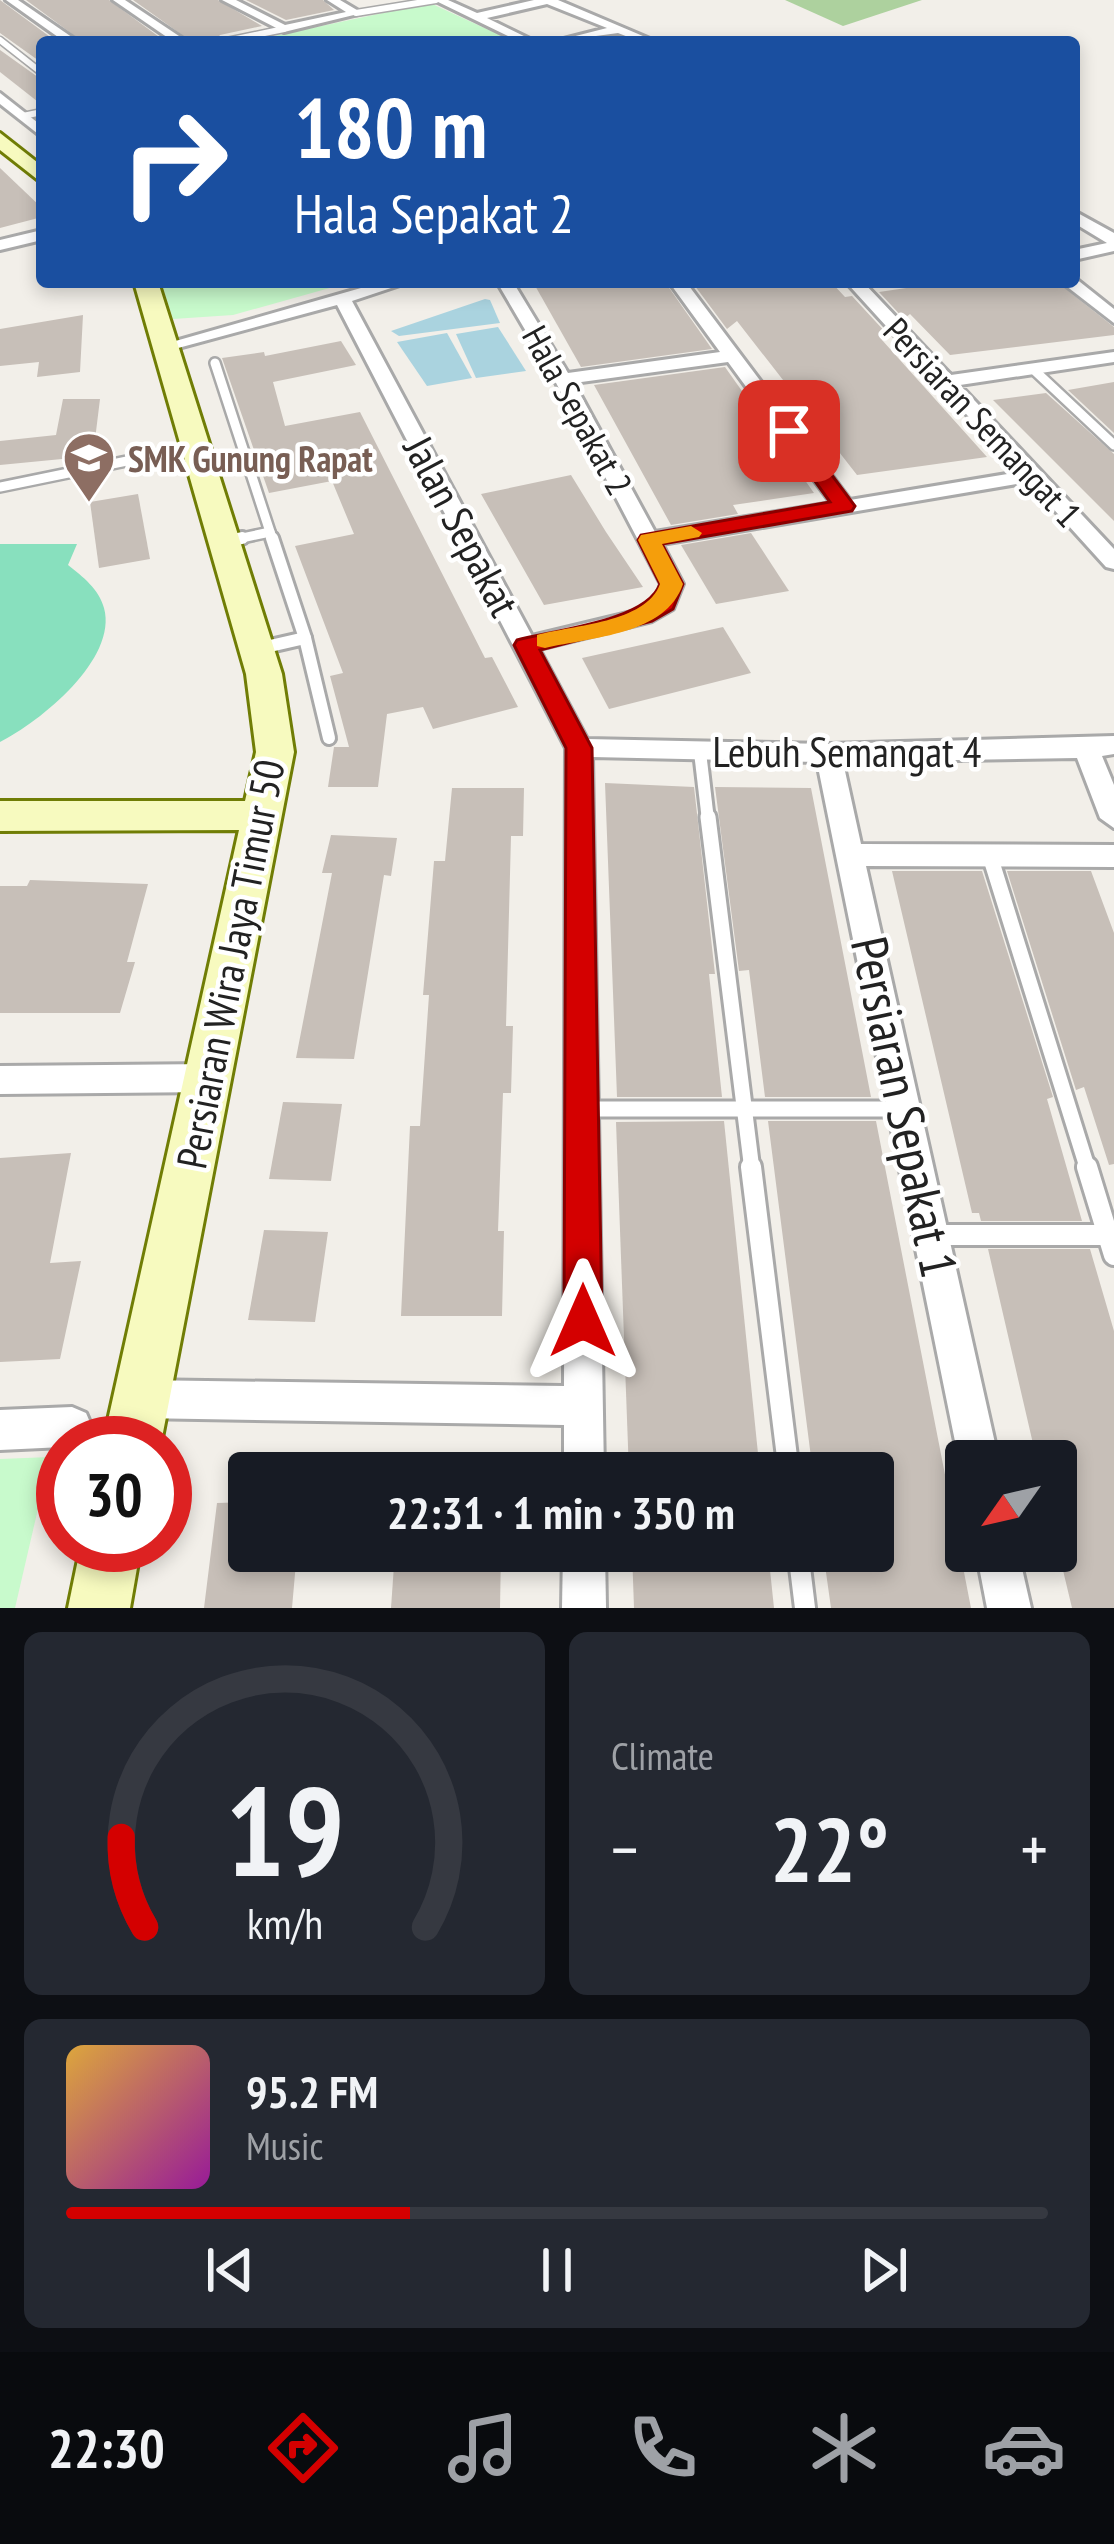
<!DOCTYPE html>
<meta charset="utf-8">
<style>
:root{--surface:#171b24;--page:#242831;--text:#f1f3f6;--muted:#9ea1a6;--line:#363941;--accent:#d40000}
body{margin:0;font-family:"PT Sans Narrow",sans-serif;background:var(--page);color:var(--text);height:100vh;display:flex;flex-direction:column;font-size:45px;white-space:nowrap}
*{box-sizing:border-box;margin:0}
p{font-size:39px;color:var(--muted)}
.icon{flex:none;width:66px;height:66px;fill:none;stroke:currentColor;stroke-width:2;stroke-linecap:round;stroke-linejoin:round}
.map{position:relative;height:1608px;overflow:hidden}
.sheet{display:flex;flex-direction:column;gap:24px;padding:24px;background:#0d0f14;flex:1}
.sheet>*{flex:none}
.hud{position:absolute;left:36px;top:36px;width:1044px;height:252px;border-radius:12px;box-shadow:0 6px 18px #0003;background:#1a4fa0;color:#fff;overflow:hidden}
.needle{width:78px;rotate:236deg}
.tools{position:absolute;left:945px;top:1440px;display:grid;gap:24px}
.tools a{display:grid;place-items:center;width:132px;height:132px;border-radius:12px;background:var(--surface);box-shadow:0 6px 18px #0003;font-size:60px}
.speed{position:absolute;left:36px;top:1416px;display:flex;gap:24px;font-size:60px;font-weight:700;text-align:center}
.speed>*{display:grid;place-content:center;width:156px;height:156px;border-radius:50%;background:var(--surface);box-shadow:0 6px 18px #0003;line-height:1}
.speed .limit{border:18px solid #d22;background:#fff;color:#111}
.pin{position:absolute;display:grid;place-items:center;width:102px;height:102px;color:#fff;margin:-51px;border-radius:24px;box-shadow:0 6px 18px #0006}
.me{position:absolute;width:132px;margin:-66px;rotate:0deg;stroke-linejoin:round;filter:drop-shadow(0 0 9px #0008)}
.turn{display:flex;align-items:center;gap:42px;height:252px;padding:0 60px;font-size:54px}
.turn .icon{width:156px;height:156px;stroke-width:2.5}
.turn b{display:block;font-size:84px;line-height:102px}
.big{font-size:90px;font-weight:700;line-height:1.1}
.sheet .tile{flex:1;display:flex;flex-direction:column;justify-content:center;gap:18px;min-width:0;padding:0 42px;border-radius:18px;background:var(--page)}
.sheet .dial{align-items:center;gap:0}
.dial svg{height:312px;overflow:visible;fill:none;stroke:var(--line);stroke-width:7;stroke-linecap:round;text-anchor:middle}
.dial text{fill:var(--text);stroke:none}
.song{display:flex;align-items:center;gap:36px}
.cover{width:144px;height:144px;border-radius:18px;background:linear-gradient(135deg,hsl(40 70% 55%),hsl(300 70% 35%))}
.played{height:12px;border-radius:6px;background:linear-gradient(90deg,var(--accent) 35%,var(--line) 35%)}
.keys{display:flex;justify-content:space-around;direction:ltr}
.heat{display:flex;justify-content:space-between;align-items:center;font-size:66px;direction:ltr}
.sheet .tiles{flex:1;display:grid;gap:24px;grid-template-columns:1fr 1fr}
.tile:last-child{grid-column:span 2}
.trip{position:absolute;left:228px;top:1452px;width:666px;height:120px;border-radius:12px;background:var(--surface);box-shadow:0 6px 18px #0003;font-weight:700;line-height:120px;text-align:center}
.tabs{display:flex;height:192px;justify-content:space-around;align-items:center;background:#090b0e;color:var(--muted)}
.tabs .icon{width:84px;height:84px}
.tabs .selected{color:var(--accent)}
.tabs b{font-size:54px;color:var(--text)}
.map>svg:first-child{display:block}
.forest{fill:#add19e}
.park{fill:#c8facc}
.pitch{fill:#88e0be}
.water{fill:#aad3df}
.building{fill:#c7bfb8}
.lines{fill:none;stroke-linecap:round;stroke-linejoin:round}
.lane-far4-casing{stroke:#a9a9a9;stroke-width:9}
.lane-far3-casing{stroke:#a9a9a9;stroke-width:14}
.lane-far2-casing{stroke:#a9a9a9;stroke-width:18}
.lane-far1-casing{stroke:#a9a9a9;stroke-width:21}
.lane-casing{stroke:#a9a9a9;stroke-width:26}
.street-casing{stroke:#a9a9a9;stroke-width:6}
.secondary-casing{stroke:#707d05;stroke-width:6}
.lane-far4{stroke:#fff;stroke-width:6}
.lane-far3{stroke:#fff;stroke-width:9}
.lane-far2{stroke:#fff;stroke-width:12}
.lane-far1{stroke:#fff;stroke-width:15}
.lane{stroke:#fff;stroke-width:20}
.street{fill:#fff;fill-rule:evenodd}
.secondary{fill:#f7fabf;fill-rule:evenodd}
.route{fill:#d40000;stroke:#8a0000;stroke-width:3}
.slow{fill:#f59e0b}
.labels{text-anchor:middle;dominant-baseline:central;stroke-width:9;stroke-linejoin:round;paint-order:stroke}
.far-street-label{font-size:36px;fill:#222;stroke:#fff}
.far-education-label{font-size:36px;font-weight:bold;fill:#785e54;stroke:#fff;text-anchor:start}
.street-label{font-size:42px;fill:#222;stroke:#fff}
.near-street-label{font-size:51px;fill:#222;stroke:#fff}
</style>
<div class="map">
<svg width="1114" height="1608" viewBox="0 0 1114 1608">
<rect width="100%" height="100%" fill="#f2efe9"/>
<polygon class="forest" points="785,0 922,0 843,26"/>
<g class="park">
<polygon points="430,3 515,42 246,42"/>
<polygon points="161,282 351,282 233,315 173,319"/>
<polygon points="50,1457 15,1608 0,1608 0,1459"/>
</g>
<path class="pitch" d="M0,544H77L68,565C83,577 99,589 104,608C118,659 40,722 0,742Z"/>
<g class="water">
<polygon points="485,299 490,300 500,323 399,336 391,331"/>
<polygon points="498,327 526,371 476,378 456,334"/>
<polygon points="447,333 472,378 427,386 397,342"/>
</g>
<g class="building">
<polygon points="0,0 57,42 42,42 42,63 0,33"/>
<polygon points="26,0 109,0 166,42 83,42"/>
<polygon points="133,0 218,0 262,26 220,35 215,41 192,42"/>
<polygon points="246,0 323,0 334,10 286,20"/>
<polygon points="0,50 42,80 42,105 0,72"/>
<polygon points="0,168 42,208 42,217 0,228"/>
<polygon points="533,282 665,282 712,349 581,367"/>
<polygon points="692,282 831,282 845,297 852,296 888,335 882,340 987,457 857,475 737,321 727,329"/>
<polygon points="947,282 1057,282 1114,327 1114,335 950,355 910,314 904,319 879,292"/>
<polygon points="83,315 80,372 37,377 39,362 0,366 0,329"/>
<polygon points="341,341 356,365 273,382 285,426 360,412 485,658 492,657 518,707 433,729 423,707 387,714 378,787 328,787 334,747 349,747 330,676 343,673 295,546 354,534 332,481 269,493 222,358 264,352 265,356"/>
<polygon points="725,367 814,493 733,505 738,514 671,525 594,385"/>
<polygon points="1114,382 1114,433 1068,390"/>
<polygon points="1046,393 1114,454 1114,521 993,400"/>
<polygon points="63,399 100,399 93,456 0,465 0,441 56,435"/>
<polygon points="571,475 606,532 643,587 544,605 481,494"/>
<polygon points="138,494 150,559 99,568 90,502"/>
<polygon points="751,533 789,591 716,604 681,545"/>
<polygon points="723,627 751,673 609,709 582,658"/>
<polygon points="605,783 694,787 715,974 709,974 722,1097 617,1097"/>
<polygon points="715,787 811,788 871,1097 765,1097 749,970 739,971"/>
<polygon points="452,788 524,788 523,836 511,836 506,1026 513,1026 511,1093 503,1093 498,1231 504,1231 502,1316 401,1316 410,1126 420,1126 429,995 423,995 434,861 445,861"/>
<polygon points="331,835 397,838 391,876 384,875 354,1059 296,1058 332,873 322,873"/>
<polygon points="892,871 982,871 1053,1097 1047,1099 1082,1221 981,1221 979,1213 972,1213"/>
<polygon points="1007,871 1091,871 1114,933 1114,1164 1109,1165 1084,1087 1076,1090"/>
<polygon points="30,880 148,884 127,962 135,962 120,1013 0,1013 0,886 27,886"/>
<polygon points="283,1102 342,1104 331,1181 269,1179"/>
<polygon points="724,1121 760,1473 629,1473 616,1122"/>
<polygon points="768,1121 876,1121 971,1608 831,1608 823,1551 873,1551 873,1473 813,1473"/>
<polygon points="71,1153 50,1263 81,1261 60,1359 0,1362 0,1158"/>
<polygon points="264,1230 328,1232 315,1322 248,1320"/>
<polygon points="988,1249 1090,1249 1114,1331 1114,1608 1072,1608 1056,1541 1056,1461 1037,1461"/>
<polygon points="249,1502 249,1551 297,1551 292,1608 204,1608 217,1503"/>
<polygon points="395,1551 501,1551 500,1608 391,1608"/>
<polygon points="632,1551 768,1551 774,1608 634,1608"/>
</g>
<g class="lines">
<g class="lane-far4-casing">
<g id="lane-far4">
<polyline points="356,13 436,0"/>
<polyline points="0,40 42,73"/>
<polyline points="222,42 284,29"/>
<polyline points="23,116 42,112"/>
</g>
</g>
<g class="lane-far3-casing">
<g id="lane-far3">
<polyline points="215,363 273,541"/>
<polyline points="1033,369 1114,445"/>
<polyline points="0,487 195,447"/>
<polyline points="228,541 270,532"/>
</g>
</g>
<g class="lane-far2-casing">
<g id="lane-far2">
<polyline points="272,538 305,638 329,738"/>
<polyline points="225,542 242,538"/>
<polyline points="257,649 305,638"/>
<polyline points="700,752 708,820"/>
</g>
</g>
<g class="lane-far1-casing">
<g id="lane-far1">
<polyline points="708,817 752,1170"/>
<polyline points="990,856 1088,1170"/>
<polyline points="582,1109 901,1109"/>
</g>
</g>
<g class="lane-casing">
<g id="lane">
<polyline points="751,1167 789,1473"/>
<polyline points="1087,1167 1114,1255"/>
<polyline points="933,1235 1114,1235"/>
<polyline points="798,1551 805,1608"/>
</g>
</g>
<g class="street-casing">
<g id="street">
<polygon points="6,0 18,0 79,42 65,42"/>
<polygon points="113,0 125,0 188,42 174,42"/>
<polygon points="222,0 236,0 285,25 346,12 327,0 340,0 362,13 284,32"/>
<polygon points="434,0 448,0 477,13 534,0 558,0 657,42 641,42 618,33 552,42 607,28 547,4 487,18 536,42 520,42"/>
<polygon points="0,93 42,126 42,137 0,104"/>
<polygon points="1074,211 1114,233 1114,251 1074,260 1074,250 1107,243 1074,223"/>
<polygon points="42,230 42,240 0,250 0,240"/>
<polygon points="1075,278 1114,309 1114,323 1061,282"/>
<path d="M382,282H409L352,301L532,636L636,611L655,600L661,584L554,379L497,282H513L568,373L720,352L669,282H686L850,500L1019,472L846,282H863L951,375L1114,352V362L960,385L1114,549V569L1106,567L1029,482L662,544L683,584L673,609L652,621L539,649L587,739L828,744L1114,736V754L1102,756L1114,785V828L1100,818L1077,758L843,762L861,844L1114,845V867L866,866L999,1461H966V1476L959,1461L817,762L592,757L604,1473H564V1425L140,1418L126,1413L121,1399L126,1385L140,1380L564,1386L566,748L337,305L167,351L158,346ZM728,362L831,503L655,532L574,383Z"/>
<polygon points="211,1064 222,1068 227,1078 222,1088 211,1092 0,1094 0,1066"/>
<polygon points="72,1407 86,1413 92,1427 86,1441 63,1443 63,1447 0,1450 0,1410"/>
<polygon points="563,1551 605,1551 606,1608 562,1608"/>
<polygon points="976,1551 1018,1551 1031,1608 987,1608"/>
</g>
</g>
<g class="secondary-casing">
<g id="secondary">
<polygon points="0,133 42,166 42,183 0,150"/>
<polygon points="134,282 158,282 282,674 294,752 161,1443 103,1443 239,830 0,831 0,801 245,801 256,752 246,674"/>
<polygon points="81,1545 141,1545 130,1608 68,1608"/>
</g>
</g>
<use href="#lane-far4" class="lane-far4"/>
<use href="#lane-far3" class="lane-far3"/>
<use href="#lane-far2" class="lane-far2"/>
<use href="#lane-far1" class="lane-far1"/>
<use href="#lane" class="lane"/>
<use href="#street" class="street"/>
<use href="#secondary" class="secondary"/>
</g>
<path class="route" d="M782,427H796L855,506L852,511L662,544L683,584L673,609L652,621L540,650L592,748L602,1321L597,1335L583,1340L570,1335L564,1321L566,748L514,645L517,640C555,630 647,621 660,584L638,540L641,535L830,502L779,431Z"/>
<path class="slow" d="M691,526L702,533L699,537L662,544L683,584C666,635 592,637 545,648L537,646V635C573,625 646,623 660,584L638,540L641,535Z"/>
<defs>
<g id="school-pin" transform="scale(2.7)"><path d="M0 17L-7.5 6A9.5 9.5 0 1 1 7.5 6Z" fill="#8d6e63" stroke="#fff"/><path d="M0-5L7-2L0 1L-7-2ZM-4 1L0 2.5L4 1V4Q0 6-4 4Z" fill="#fff"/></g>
</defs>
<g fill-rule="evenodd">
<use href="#school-pin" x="89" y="458"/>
</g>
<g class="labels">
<g class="far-street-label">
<text transform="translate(578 410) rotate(61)">Hala Sepakat 2</text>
<text transform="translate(983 422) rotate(47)">Persiaran Semangat 1</text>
</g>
<g class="far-education-label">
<text x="128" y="458">SMK Gunung Rapat</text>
</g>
<g class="street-label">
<text transform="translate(462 526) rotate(62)">Jalan Sepakat</text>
<text x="847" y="751">Lebuh Semangat 4</text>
<text transform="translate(230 964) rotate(-79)">Persiaran Wira Jaya Timur 50</text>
</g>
<g class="near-street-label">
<text transform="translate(905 1107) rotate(78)">Persiaran Sepakat 1</text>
</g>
</g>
</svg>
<div class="tools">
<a><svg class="needle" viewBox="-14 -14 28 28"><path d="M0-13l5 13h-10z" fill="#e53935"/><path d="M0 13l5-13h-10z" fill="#9ea1a6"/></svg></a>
</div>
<div class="speed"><div class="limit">30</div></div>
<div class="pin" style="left:789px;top:431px;background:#d93025"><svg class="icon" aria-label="arrive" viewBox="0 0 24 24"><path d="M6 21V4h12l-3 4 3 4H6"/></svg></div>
<svg class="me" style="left:583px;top:1321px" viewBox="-20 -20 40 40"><path d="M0-17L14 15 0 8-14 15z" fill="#d40000" stroke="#fff" stroke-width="4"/></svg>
<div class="trip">22:31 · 1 min · 350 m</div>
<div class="hud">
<div class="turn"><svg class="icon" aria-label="right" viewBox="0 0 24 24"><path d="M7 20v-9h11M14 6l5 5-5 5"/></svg><div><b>180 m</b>Hala Sepakat 2</div></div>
</div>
</div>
<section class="sheet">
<div class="tiles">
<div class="tile dial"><svg viewBox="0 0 100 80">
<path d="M14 69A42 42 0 1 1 86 69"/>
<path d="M14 69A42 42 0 0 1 8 46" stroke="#d40000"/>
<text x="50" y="56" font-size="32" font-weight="700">19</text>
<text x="50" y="72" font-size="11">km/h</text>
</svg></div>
<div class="tile"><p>Climate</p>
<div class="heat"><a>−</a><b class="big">22°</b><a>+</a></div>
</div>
<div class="tile">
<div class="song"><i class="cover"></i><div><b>95.2 FM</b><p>Music</p></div></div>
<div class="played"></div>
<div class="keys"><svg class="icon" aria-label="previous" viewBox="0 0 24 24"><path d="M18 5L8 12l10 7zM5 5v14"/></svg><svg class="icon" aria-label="pause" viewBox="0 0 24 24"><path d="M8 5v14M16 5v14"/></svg><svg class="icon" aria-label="next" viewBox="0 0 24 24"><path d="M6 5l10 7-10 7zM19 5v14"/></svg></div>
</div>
</div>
</section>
<nav class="tabs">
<b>22:30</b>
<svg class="icon selected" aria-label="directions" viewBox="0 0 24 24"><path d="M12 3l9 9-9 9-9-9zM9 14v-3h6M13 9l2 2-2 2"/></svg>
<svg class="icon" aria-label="music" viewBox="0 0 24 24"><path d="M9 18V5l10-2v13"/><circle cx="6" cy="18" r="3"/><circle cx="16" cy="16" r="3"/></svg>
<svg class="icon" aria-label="phone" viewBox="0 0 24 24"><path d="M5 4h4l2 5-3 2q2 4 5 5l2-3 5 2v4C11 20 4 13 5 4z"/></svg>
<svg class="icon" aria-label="climate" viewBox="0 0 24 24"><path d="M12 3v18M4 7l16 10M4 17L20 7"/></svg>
<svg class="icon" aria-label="car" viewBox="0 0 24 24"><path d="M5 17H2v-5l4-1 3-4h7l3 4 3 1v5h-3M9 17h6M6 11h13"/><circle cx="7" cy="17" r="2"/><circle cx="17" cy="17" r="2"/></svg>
</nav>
